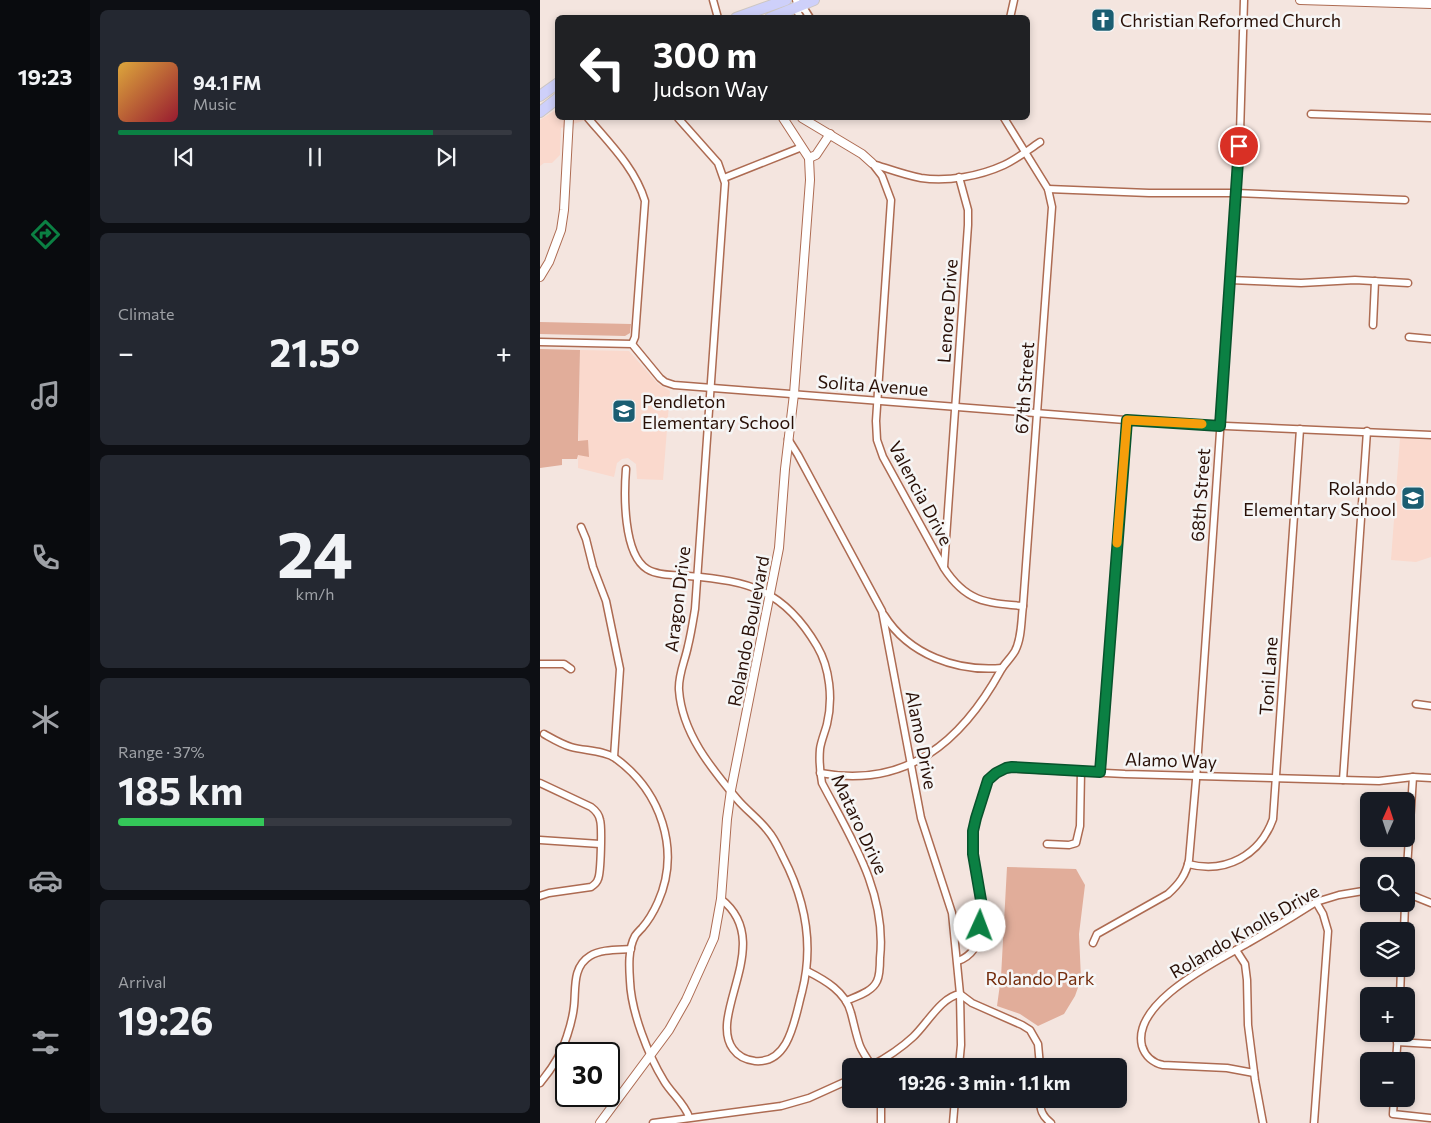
<!DOCTYPE html>
<meta charset="utf-8">
<style>
:root{--surface:#171b24;--page:#242831;--text:#f1f3f6;--muted:#9ea1a6;--line:#363941;--accent:#0b8043}
body{margin:0;font-family:Commissioner,sans-serif;background:var(--page);color:var(--text);height:100vh;display:flex;flex-direction:column;font-size:19px;white-space:nowrap}
*{box-sizing:border-box;margin:0}
p{font-size:16px;color:var(--muted)}
.icon{flex:none;width:28px;height:28px;fill:none;stroke:currentColor;stroke-width:2;stroke-linecap:round;stroke-linejoin:round}
.map{position:relative;flex:1;overflow:hidden}
.sheet{display:flex;flex-direction:column;gap:10px;padding:10px;background:#0d0f14;width:450px}
.sheet>*{flex:none}
.top-card{position:absolute;left:15px;top:15px;width:475px;height:105px;border-radius:8px;box-shadow:0 2px 8px #0003;background:#202124;color:#fff;overflow:hidden}
.needle{width:32px;rotate:3deg}
.controls{position:absolute;left:820px;top:792px;display:grid;gap:10px}
.controls a{display:grid;place-items:center;width:55px;height:55px;border-radius:8px;background:var(--surface);box-shadow:0 2px 8px #0003;font-size:25px}
.speed{position:absolute;left:15px;top:1042px;display:flex;gap:10px;font-size:25px;font-weight:700;text-align:center}
.speed>*{display:grid;place-content:center;width:65px;height:65px;border-radius:50%;background:var(--surface);box-shadow:0 2px 8px #0003;line-height:1}
.speed .limit{border:2px solid #111;border-radius:8px;background:#fff;color:#111}
.pin{position:absolute;display:grid;place-items:center;width:42px;height:42px;color:#fff;margin:-21px;border:2px solid #fff;border-radius:50%;box-shadow:0 1px 5px #0007}
.me{position:absolute;width:55px;margin:-28px;rotate:2deg;stroke-linejoin:round;filter:drop-shadow(0 0 4px #0008)}
.turn{display:flex;align-items:center;gap:18px;height:105px;padding:0 15px;font-size:22px}
.turn .icon{width:65px;height:65px;stroke-width:2.5}
.turn b{display:block;font-size:35px;line-height:42px}
.big{font-size:38px;font-weight:700;line-height:1.1}
.sheet .widget{flex:1;display:flex;flex-direction:column;justify-content:center;gap:8px;min-width:0;padding:0 18px;border-radius:8px;background:var(--page)}
.sheet .dial{align-items:center;gap:0}
.dial b{font-size:65px;line-height:1}
.song{display:flex;align-items:center;gap:15px}
.cover{width:60px;height:60px;border-radius:8px;background:linear-gradient(135deg,hsl(40 70% 55%),hsl(350 70% 35%))}
.played{height:5px;border-radius:2px;background:linear-gradient(90deg,var(--accent) 80%,var(--line) 80%)}
.keys{display:flex;justify-content:space-around;direction:ltr}
.heat{display:flex;justify-content:space-between;align-items:center;font-size:28px;direction:ltr}
.charge{height:8px;border-radius:4px;background:linear-gradient(90deg,#34c759 37%,var(--line) 0)}
.trip{position:absolute;left:302px;top:1058px;width:285px;height:50px;border-radius:8px;background:var(--surface);box-shadow:0 2px 8px #0003;font-weight:700;line-height:50px;text-align:center}
main{display:flex;flex:1;min-height:0}
.dock{display:flex;flex-direction:column;width:90px;justify-content:space-around;align-items:center;background:#090b0e;color:var(--muted)}
.dock .icon{width:35px;height:35px}
.dock .selected{color:var(--accent)}
.dock b{font-size:22px;color:var(--text)}
.map>svg:first-child{display:block}
.built{fill:#fad9cd}
.green{fill:#e1ad9a}
.lines{fill:none;stroke-linecap:round;stroke-linejoin:round}
.minor-casing{stroke:#ad6b52;stroke-width:9}
.tertiary-casing{stroke:#ad6b52;stroke-width:10}
.primary-casing{stroke:#ccc6c3;stroke-width:12}
.minor{stroke:#fff;stroke-width:6}
.tertiary{stroke:#fff;stroke-width:8}
.primary{stroke:#ced0fa;stroke-width:10}
.route-casing{stroke:#07532c;stroke-width:12}
.route{stroke:#0b8043;stroke-width:9}
.slow{stroke:#f59e0b;stroke-width:9}
.labels{text-anchor:middle;dominant-baseline:central;stroke-width:5;stroke-linejoin:round;paint-order:stroke}
.poi-label{font-size:18px;fill:#291007;stroke:#f6f6f6;text-anchor:start}
.street-label{font-size:18px;fill:#291007;stroke:#f6f6f6}
.park-label{font-size:18px;fill:#742c0c;stroke:#f6f6f6}
</style>
<main>
<nav class="dock">
<b>19:23</b>
<svg class="icon selected" aria-label="directions" viewBox="0 0 24 24"><path d="M12 3l9 9-9 9-9-9zM9 14v-3h6M13 9l2 2-2 2"/></svg>
<svg class="icon" aria-label="music" viewBox="0 0 24 24"><path d="M9 18V5l10-2v13"/><circle cx="6" cy="18" r="3"/><circle cx="16" cy="16" r="3"/></svg>
<svg class="icon" aria-label="phone" viewBox="0 0 24 24"><path d="M5 4h4l2 5-3 2q2 4 5 5l2-3 5 2v4C11 20 4 13 5 4z"/></svg>
<svg class="icon" aria-label="climate" viewBox="0 0 24 24"><path d="M12 3v18M4 7l16 10M4 17L20 7"/></svg>
<svg class="icon" aria-label="car" viewBox="0 0 24 24"><path d="M5 17H2v-5l4-1 3-4h7l3 4 3 1v5h-3M9 17h6M6 11h13"/><circle cx="7" cy="17" r="2"/><circle cx="17" cy="17" r="2"/></svg>
<svg class="icon" aria-label="filters" viewBox="0 0 24 24"><path d="M4 7h16M4 17h16"/><circle cx="9" cy="7" r="2"/><circle cx="15" cy="17" r="2"/></svg>
</nav>
<section class="sheet">
<div class="widget">
<div class="song"><i class="cover"></i><div><b>94.1 FM</b><p>Music</p></div></div>
<div class="played"></div>
<div class="keys"><svg class="icon" aria-label="previous" viewBox="0 0 24 24"><path d="M18 5L8 12l10 7zM5 5v14"/></svg><svg class="icon" aria-label="pause" viewBox="0 0 24 24"><path d="M8 5v14M16 5v14"/></svg><svg class="icon" aria-label="next" viewBox="0 0 24 24"><path d="M6 5l10 7-10 7zM19 5v14"/></svg></div>
</div>
<div class="widget"><p>Climate</p>
<div class="heat"><a>−</a><b class="big">21.5°</b><a>+</a></div>
</div>
<div class="widget dial"><b>24</b><p>km/h</p></div>
<div class="widget"><p>Range · 37%</p><b class="big">185 km</b><div class="charge"></div></div>
<div class="widget"><p>Arrival</p><b class="big">19:26</b></div>
</section>
<div class="map">
<svg width="891" height="1123" viewBox="0 0 891 1123">
<rect width="100%" height="100%" fill="#f4e5df"/>
<g class="built">
<polygon points="17,109 18,118 52,118 21,128 20,155 12,163 4,163 0,166 0,120"/>
<polygon points="40,350 89,351 118,384 130,391 123,480 97,479 96,464 88,458 82,459 77,463 74,477 38,468"/>
<polygon points="860,438 891,440 891,557 876,562 851,560"/>
</g>
<g class="green">
<polygon points="0,322 91,324 90,333 85,336 0,334"/>
<polygon points="0,349 40,350 38,441 48,440 49,457 38,455 37,459 22,459 22,465 0,468"/>
<polygon points="467,867 536,869 545,885 539,934 541,979 535,996 524,1014 498,1026 480,1014 457,1006 461,977"/>
</g>
<g class="lines">
<g class="minor-casing">
<g id="minor">
<polyline points="173,0 178,18"/>
<polyline points="256,0 259,7 258,13 261,18"/>
<polyline points="259,7 265,10 270,18"/>
<polyline points="470,18 474,0"/>
<polyline points="771,114 891,118"/>
<path d="M48,118C70,144 95,168 105,201L95,337L92,344"/>
<path d="M138,118L178,163L185,183L155,609C153,621 151,634 148,646C145,661 138,675 139,690C142,733 171,768 197,799C206,810 219,819 228,831C235,839 239,849 243,857C266,901 274,945 262,992C255,1017 250,1064 215,1061C206,1060 198,1056 193,1049C167,1014 236,942 181,899"/>
<path d="M332,163L342,176L351,200L336,421L337,440L343,457L404,568C426,602 446,603 483,606"/>
<path d="M333,164C349,169 365,175 381,178C408,182 440,176 464,165C477,159 488,150 500,142"/>
<polyline points="184,178 262,147"/>
<polyline points="508,189 609,193 696,193 865,200"/>
<polyline points="690,280 761,283 815,280 868,283"/>
<polyline points="833,325 835,281"/>
<polyline points="869,337 891,339"/>
<polyline points="0,342 92,344 120,378 125,382 134,385 585,420 686,426 891,435"/>
<polyline points="248,439 258,455 342,611 381,818 412,913 420,994 421,1045 419,1066"/>
<path d="M86,469C84,494 83,554 107,569C118,576 136,575 148,576C210,581 244,590 277,646C290,668 293,699 287,724C285,732 281,741 280,749C279,760 280,772 282,783C311,838 347,893 340,958C340,965 340,975 337,981C332,992 317,996 306,1001"/>
<polyline points="41,527 46,539 53,567 66,601 80,669 74,757"/>
<polyline points="404,567 428,225 428,210 419,177"/>
<path d="M344,615C369,655 417,672 462,668"/>
<polyline points="0,664 24,664 31,669"/>
<polyline points="876,704 891,706"/>
<path d="M4,734C13,739 21,744 31,747C45,751 63,750 75,758C121,791 141,850 118,902C114,911 109,920 102,928C100,930 97,933 95,936C88,949 89,967 90,981C91,1011 108,1055 124,1081C131,1093 145,1104 149,1117"/>
<polyline points="561,772 587,419"/>
<path d="M280,773C367,789 422,741 461,670C465,663 471,658 475,651C482,638 481,620 483,606L512,207L508,189L464,118"/>
<polyline points="803,780 827,431"/>
<path d="M0,783L51,807C55,810 59,814 60,820C62,826 61,873 58,879C57,883 54,885 51,887L9,893L0,896"/>
<polyline points="0,840 60,844"/>
<polyline points="507,844 529,845 536,843 540,826 541,771"/>
<path d="M648,864C686,874 720,855 733,819L760,429"/>
<polyline points="866,883 873,777"/>
<polyline points="866,893 891,903"/>
<polyline points="864,931 865,904"/>
<path d="M553,943L557,934L628,894C639,884 646,875 649,860L656,780L688,316L700,133L704,0"/>
<polyline points="696,950 705,964 707,980 708,1025 715,1080 723,1123"/>
<path d="M418,961C459,946 434,882 433,852C432,834 436,817 442,800C447,782 449,776 466,768L585,774L839,781L873,777L891,778"/>
<path d="M267,971C285,980 306,992 311,1013C314,1024 316,1035 320,1046C323,1053 328,1060 332,1066"/>
<polyline points="860,996 861,969"/>
<polyline points="857,1042 891,1044"/>
<polyline points="856,1061 858,1034"/>
<path d="M331,1066C346,1058 360,1049 373,1037C387,1024 401,997 420,994L432,1003L482,1025L490,1030L498,1044L500,1066"/>
<path d="M714,1073L687,1068L623,1065C613,1063 605,1056 602,1046C591,1002 678,961 708,943C731,930 754,916 776,902L799,895L829,890"/>
<path d="M0,1083C11,1070 22,1053 27,1036C30,1027 33,1016 34,1006C36,989 32,967 50,956C61,949 78,950 91,949"/>
<path d="M500,1099C500,1110 502,1116 511,1123"/>
<polyline points="854,1099 853,1114 890,1118"/>
<polyline points="113,1123 241,1106 269,1098 311,1079"/>
<polyline points="341,1123 341,1099"/>
<polyline points="413,1123 415,1099"/>
<polyline points="774,1123 788,931 783,914 776,902"/>
</g>
</g>
<g class="tertiary-casing">
<g id="tertiary">
<polyline points="760,0 891,4"/>
<polyline points="262,118 322,154 332,163"/>
<polyline points="269,158 276,155 290,134"/>
<polyline points="0,277 9,262 21,230 24,210 29,118"/>
<polyline points="60,1123 129,1030 146,1000 174,938 181,899 187,819 191,790 239,548 245,469 254,394 270,180 269,158 243,118"/>
</g>
</g>
<g class="primary-casing">
<g id="primary">
<polyline points="196,18 246,0"/>
<polyline points="230,18 274,0"/>
<polyline points="0,96 18,83"/>
<polyline points="0,112 18,98"/>
</g>
</g>
<use href="#minor" class="minor"/>
<use href="#tertiary" class="tertiary"/>
<use href="#primary" class="primary"/>
</g>
<g class="lines">
<g class="route-casing">
<polyline id="route" points="440,926 442,906 433,854 433,831 436,818 448,780 456,773 466,768 472,767 560,772 587,420 680,426 699,146"/>
</g>
<use href="#route" class="route"/>
<polyline class="slow" points="577,543 587,420 662,424"/>
</g>
<defs>
<g id="church-square" transform="scale(1.25)"><rect x="-9" y="-9" width="18" height="18" rx="4" fill="#1b5e72" stroke="#f6f6f6"/><path d="M-1.2-6h2.4v3.5h3.3v2.4h-3.3V6h-2.4V-.1h-3.3v-2.4h3.3Z" fill="#fff"/></g>
<g id="school-square" transform="scale(1.25)"><rect x="-9" y="-9" width="18" height="18" rx="4" fill="#1b5e72" stroke="#f6f6f6"/><path d="M0-5L7-2L0 1L-7-2ZM-4 1L0 2.5L4 1V4Q0 6-4 4Z" fill="#fff"/></g>
</defs>
<g fill-rule="evenodd">
<use href="#church-square" x="563" y="20"/>
<use href="#school-square" x="84" y="411"/>
<use href="#school-square" x="873" y="498"/>
</g>
<g class="labels">
<g class="poi-label">
<text x="580" y="20">Christian Reformed Church</text>
<text x="102" y="401">Pendleton<tspan x="102" dy="21">Elementary School</tspan></text>
<text x="856" y="488" text-anchor="end">Rolando<tspan x="856" dy="21">Elementary School</tspan></text>
</g>
<g class="street-label">
<text transform="translate(407 311) rotate(-86)">Lenore Drive</text>
<text transform="translate(333 385) rotate(4)">Solita Avenue</text>
<text transform="translate(484 388) rotate(-86)">67th Street</text>
<text transform="translate(381 493) rotate(62)">Valencia Drive</text>
<text transform="translate(660 495) rotate(-86)">68th Street</text>
<text transform="translate(137 599) rotate(-83)">Aragon Drive</text>
<text transform="translate(208 631) rotate(-79)">Rolando Boulevard</text>
<text transform="translate(728 676) rotate(-86)">Toni Lane</text>
<text transform="translate(382 740) rotate(79)">Alamo Drive</text>
<text transform="translate(631 760) rotate(2)">Alamo Way</text>
<text transform="translate(320 824) rotate(65)">Mataro Drive</text>
<text transform="translate(704 931) rotate(-30)">Rolando Knolls Drive</text>
</g>
<g class="park-label">
<text x="500" y="978">Rolando Park</text>
</g>
</g>
</svg>
<div class="controls">
<a><svg class="needle" viewBox="-14 -14 28 28"><path d="M0-13l5 13h-10z" fill="#e53935"/><path d="M0 13l5-13h-10z" fill="#9ea1a6"/></svg></a>
<a><svg class="icon" aria-label="search" viewBox="0 0 24 24"><circle cx="10" cy="10" r="6"/><path d="M15 15l6 6"/></svg></a>
<a><svg class="icon" aria-label="layers" viewBox="0 0 24 24"><path d="M12 4l9 5-9 5-9-5zM3 14l9 5 9-5"/></svg></a>
<a>+</a>
<a>−</a>
</div>
<div class="speed"><div class="limit">30</div></div>
<div class="pin" style="left:699px;top:146px;background:#d93025"><svg class="icon" aria-label="arrive" viewBox="0 0 24 24"><path d="M6 21V4h12l-3 4 3 4H6"/></svg></div>
<svg class="me" style="left:440px;top:926px" viewBox="-20 -20 40 40"><circle r="19" fill="#fff"/><path d="M0-13L10 11 0 6-10 11z" fill="#0b8043"/></svg>
<div class="trip">19:26 · 3 min · 1.1 km</div>
<div class="top-card">
<div class="turn"><svg class="icon" aria-label="left" viewBox="0 0 24 24"><path d="M17 20v-9H6M10 6l-5 5 5 5"/></svg><div><b>300 m</b>Judson Way</div></div>
</div>
</div>
</main>
